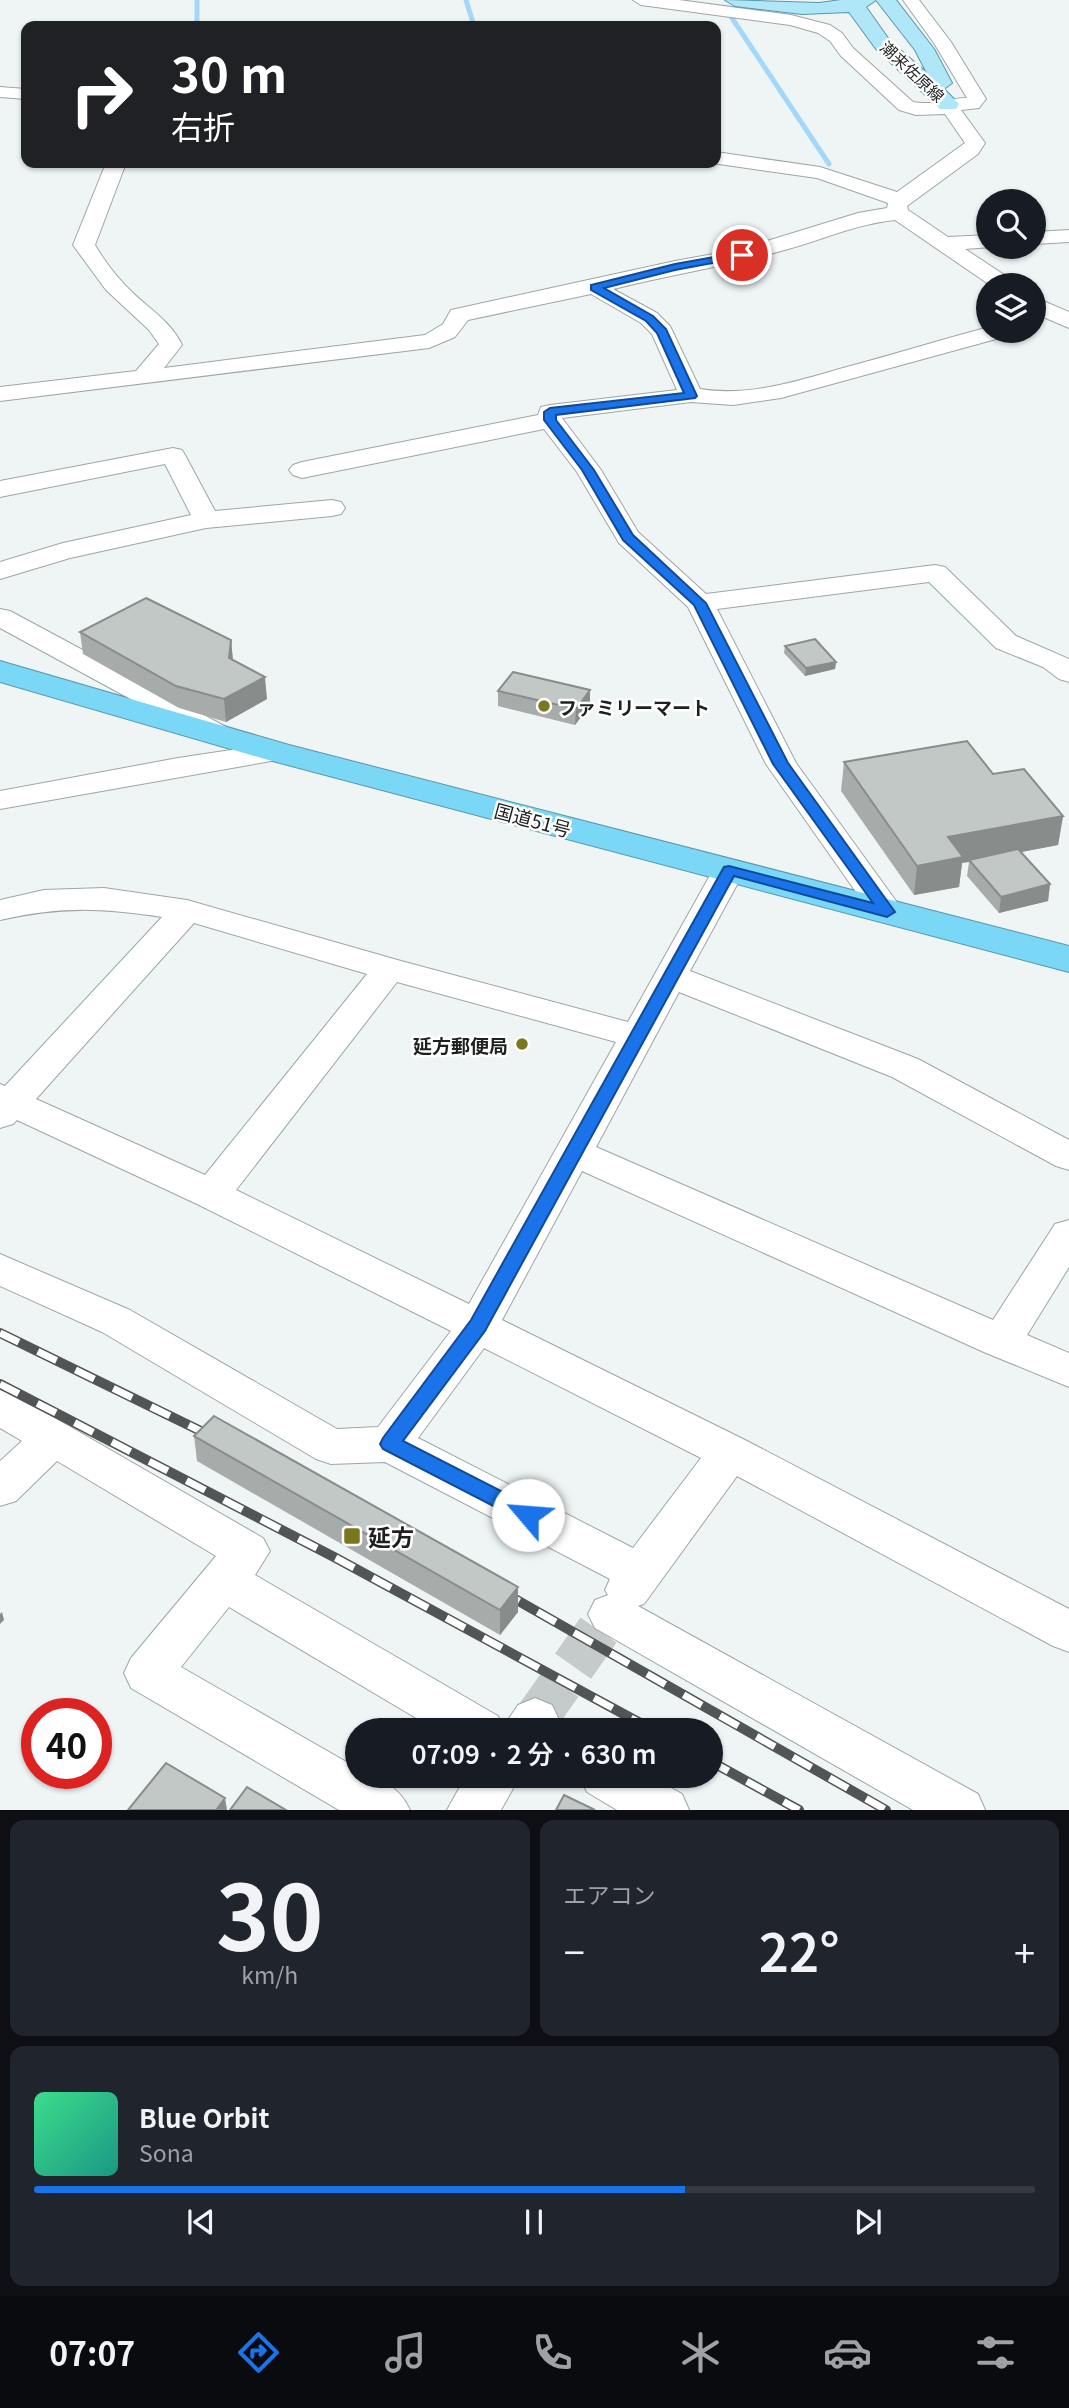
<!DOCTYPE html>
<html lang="ja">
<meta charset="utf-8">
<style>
:root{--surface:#171b24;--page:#20242c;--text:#f1f3f6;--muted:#9ea1a6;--line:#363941;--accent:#1a73e8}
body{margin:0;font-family:Georgia,"Noto Sans JP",serif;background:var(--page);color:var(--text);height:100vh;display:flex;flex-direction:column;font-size:26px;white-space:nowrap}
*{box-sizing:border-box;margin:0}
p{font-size:23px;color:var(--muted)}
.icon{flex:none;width:38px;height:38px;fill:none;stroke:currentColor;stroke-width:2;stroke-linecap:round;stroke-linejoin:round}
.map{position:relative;height:1810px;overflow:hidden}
.panel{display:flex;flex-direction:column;gap:10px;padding:10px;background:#0d0f14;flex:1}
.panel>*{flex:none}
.top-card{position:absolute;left:21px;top:21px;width:700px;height:147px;border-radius:14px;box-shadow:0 2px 5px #0004;background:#202124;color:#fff;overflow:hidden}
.controls{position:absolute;left:976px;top:189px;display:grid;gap:14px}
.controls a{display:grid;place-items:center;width:70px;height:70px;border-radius:50%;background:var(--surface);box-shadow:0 2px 5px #0004;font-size:35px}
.speed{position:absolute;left:21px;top:1698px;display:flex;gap:14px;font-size:35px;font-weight:700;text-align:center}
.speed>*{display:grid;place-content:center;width:91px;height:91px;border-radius:50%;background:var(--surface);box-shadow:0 2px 5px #0004;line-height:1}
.speed .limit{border:10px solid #d22;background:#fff;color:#111}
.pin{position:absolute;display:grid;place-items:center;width:60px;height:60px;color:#fff;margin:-30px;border:4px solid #fff;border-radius:50%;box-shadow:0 2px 7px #0007}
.me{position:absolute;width:77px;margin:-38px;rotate:297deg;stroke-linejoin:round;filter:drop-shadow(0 0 5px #0008)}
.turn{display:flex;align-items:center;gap:24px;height:147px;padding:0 35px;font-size:32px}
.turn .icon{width:91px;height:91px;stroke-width:2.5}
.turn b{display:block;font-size:49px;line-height:60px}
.big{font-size:52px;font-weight:600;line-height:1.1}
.panel .card{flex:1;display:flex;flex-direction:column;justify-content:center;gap:10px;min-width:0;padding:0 24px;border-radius:14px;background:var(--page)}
.panel .dial{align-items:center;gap:0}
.dial b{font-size:91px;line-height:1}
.song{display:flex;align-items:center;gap:21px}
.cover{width:84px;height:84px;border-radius:10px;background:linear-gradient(135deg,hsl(150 70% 55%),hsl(170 70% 35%))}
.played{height:7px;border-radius:4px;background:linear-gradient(90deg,var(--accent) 65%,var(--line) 65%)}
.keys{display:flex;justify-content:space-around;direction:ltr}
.heat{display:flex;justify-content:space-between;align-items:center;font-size:38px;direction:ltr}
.panel .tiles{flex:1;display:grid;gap:10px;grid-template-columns:1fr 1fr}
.card:last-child{grid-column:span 2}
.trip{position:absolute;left:345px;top:1718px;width:378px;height:70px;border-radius:35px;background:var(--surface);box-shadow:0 2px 5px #0004;font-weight:600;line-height:70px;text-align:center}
.dock{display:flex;height:112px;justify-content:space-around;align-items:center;background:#090b0e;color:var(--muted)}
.dock .icon{width:49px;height:49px}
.dock .active{color:var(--accent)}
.dock b{font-size:32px;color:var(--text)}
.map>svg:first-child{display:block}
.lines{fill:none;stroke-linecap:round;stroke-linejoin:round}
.stream{stroke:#a4d7fa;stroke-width:5}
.minor-tunnel{stroke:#c5caca;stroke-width:44;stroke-dasharray:44 22;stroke-linecap:butt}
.minor-casing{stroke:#9fa5a5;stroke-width:2}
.major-casing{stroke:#5a97aa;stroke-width:2}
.highway-casing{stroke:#5a97aa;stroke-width:2}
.minor{fill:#fff;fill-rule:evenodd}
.major{fill:#afe7f9;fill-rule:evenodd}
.highway{fill:#7ad7f5;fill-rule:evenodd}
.rail-casing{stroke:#525555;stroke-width:10}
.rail{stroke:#fff;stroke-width:7;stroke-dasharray:21;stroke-linecap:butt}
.wall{fill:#a7acaa}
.shaded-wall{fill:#888c8b}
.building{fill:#c2c8c6;stroke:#888c8b;stroke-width:2}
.route{fill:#1a73e8;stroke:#114b97;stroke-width:2}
.poi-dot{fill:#79781f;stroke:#fff;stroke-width:2.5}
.labels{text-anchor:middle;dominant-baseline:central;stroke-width:5;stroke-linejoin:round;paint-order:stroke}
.far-street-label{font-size:16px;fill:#1e2020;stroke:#fff}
.poi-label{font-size:19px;font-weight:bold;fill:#1e2020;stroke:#fff;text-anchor:start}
.street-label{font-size:19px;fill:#1e2020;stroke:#fff}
.near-poi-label{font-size:23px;font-weight:bold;fill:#1e2020;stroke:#fff;text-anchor:start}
</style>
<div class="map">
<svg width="1069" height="1810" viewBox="0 0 1069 1810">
<rect width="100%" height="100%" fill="#eff5f5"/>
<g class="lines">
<g class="stream">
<polyline points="197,0 197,26"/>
<polyline points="466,0 474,26"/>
<polyline points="730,15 829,164"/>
</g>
<polyline class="minor-tunnel" points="535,1720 600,1628"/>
<g class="minor-casing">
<g id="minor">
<path d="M633,0H679L791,15L830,25L842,33L853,48L913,102C932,106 948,98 967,98L934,43L903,0H919L951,42L986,99L979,108L961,110L985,143L978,154L907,206L908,210L948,237L989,235V247H991L965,249L1012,280L1015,285H990L895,220C855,224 820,241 781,251C726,266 669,275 613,289L657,313L670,326L700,389C748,397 798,381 843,368C892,355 940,340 989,327V331H1010L1007,336L781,398L733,405L691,402L562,418L601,470L638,532L706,594L935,565L945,567L1016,636L1069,659V682L1059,679L1043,667L996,648L929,582L717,609L796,763L904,912L899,919L887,922L875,919L766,764L688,607L619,543L577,472L544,429L302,478L293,475L289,470L293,465L302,462L538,415L541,407L550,405L677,390L652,334L641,323L591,294L468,320L455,337L429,348L0,401V387L136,371L159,344L149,330L106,290L73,245L106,163H126L95,245C105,262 118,279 133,293C151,310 171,322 182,345L164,368L425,335L443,324L451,310L675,261L741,249L858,213L887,208L888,203L817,178L712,163H716V152L820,167L897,192L965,143L945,114L916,115L899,110L841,56L830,41L818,33L790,25L641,5Z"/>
<polygon points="0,87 26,89 26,99 0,97"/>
<polygon points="1069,230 1069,242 1034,244 1034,232"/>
<polygon points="1034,297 1069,312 1069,328 1034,313"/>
<polygon points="173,448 182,450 185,455 215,511 332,500 341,502 345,508 341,514 332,516 206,528 70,558 0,579 0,562 63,543 191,515 165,464 0,497 0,481"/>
<polygon points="0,609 10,611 228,728 232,734 228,740 217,743 206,740 0,628"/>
<polygon points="277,743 288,746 292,752 288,758 0,809 0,791 178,758"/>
<path d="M729,860L741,863L745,870L690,971L918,1059L1069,1140V1170L1056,1166L892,1077L679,992L596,1147L993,1320L1055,1224L1069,1220V1267L1027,1335L1069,1353V1387L986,1353L582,1171L502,1320L745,1440L1069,1609V1652L1053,1646L737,1476L644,1604L638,1606L978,1794L985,1810H913L595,1628L588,1614L595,1600L608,1595L605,1590L610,1579L385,1462L331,1464L316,1459L102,1332L0,1286V1254L130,1310L337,1429L378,1427L451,1331L197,1204L17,1120L13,1124L0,1128V1084L5,1086L162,917C100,908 62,906 0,920V900L44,890L104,888L187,900L401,961L628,1022L713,870L717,863ZM194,923L367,974L205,1175L36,1099ZM397,982L616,1042L469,1304L236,1190ZM484,1348L701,1458L633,1548L418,1438Z"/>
<path d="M0,1390L15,1395L263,1538L270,1551L255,1575L498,1716L503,1727L518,1705L535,1698L552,1705L559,1720L554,1731H438L229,1607L181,1667L357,1768V1776C381,1776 400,1788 410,1810H339L131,1688L124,1673L131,1658L216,1556L57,1461L16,1501L0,1506V1461L22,1441L0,1428Z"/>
<polygon points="466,1776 520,1776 501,1810 447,1810"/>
<polygon points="579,1776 650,1776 682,1794 689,1810 617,1810 587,1792"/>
</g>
</g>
<g class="major-casing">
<path id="major" d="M725,0L819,3L841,0H896L934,49L952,83L944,89L959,104L956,109H940L876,49L849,12L802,14L735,6ZM876,0L915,50L927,73L890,41L866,7Z"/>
</g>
<g class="highway-casing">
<polygon id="highway" points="0,661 289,745 1069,946 1069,972 265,759 0,682"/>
</g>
<use href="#minor" class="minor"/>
<use href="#major" class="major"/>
<use href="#highway" class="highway"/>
<g class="rail-casing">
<g id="rail">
<polyline points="0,1333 217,1439"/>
<polyline points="0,1384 334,1557 655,1731"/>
<polyline points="501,1591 886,1810"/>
<polyline points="710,1761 799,1810"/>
</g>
</g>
<use href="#rail" class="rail"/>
</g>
<g class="wall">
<polygon points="80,632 231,640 233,660 267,699 226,722 179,708 83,654"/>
<polygon points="785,646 836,662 835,669 805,676 784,653"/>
<polygon points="498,691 590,705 575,725 498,706"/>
<polygon points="844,762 1063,816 1058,845 1021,852 1050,884 1048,901 999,913 967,876 969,862 962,863 959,887 914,895 841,791"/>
<polygon points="194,1436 518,1612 500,1635 197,1461"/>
</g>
<g class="shaded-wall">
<polygon points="231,640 233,662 229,658"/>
<polygon points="836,662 835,669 805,676 806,668"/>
<polygon points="265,677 267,699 226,722 224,699"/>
<polygon points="590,690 590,705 575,725 576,709"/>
<polygon points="1063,816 1058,845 962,863 959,887 914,895 917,866 948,837"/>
<polygon points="1050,884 1048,901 999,913 1001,897"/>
<polygon points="518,1587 518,1612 500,1635 500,1610"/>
<polygon points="2,1612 4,1620 0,1624 0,1614"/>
<polygon points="225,1798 227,1810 216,1810"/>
</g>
<g class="building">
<polygon points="146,598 231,640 229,658 265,677 224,699 176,686 80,632"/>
<polygon points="815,639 836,662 806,668 785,646"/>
<polygon points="513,672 590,690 576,709 498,691"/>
<polygon points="967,741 993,774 1024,769 1063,816 948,837 963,857 917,866 844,762"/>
<polygon points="1018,849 1050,884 1001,897 969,860"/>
<polygon points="214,1416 518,1587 500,1610 194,1436"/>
<polygon points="166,1763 225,1798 216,1810 128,1810"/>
<polygon points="247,1787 286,1810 230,1810"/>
<polygon points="564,1795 595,1810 556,1810"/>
</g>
<polygon class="route" points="742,252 745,253 745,257 675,270 604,288 653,316 666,329 697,396 695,398 556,415 556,420 594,470 633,535 706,603 788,763 895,912 887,917 734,876 485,1331 403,1441 536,1509 539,1515 536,1522 528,1524 383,1449 380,1444 383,1438 471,1320 724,867 729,866 873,903 773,764 694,605 623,540 582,470 544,420 544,412 550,408 684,393 657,333 646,321 591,290 591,285 675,264"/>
<g class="poi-dot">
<circle cx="544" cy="706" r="7"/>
<circle cx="522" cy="1044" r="7"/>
<rect x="343" y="1527" width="18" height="18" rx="3.5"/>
</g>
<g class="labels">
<g class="far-street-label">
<text transform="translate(913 71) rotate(43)">潮来佐原線</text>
</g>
<g class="poi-label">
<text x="558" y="706">ファミリーマート</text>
<text x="508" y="1044" text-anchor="end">延方郵便局</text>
</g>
<g class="street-label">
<text transform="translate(533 819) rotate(15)">国道51号</text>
</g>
<g class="near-poi-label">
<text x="368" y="1536">延方</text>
</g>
</g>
</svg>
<div class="controls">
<a><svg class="icon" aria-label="search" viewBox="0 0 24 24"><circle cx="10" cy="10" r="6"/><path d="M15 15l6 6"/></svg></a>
<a><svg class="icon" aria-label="layers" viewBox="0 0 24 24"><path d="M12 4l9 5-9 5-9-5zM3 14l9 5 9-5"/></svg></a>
</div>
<div class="speed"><div class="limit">40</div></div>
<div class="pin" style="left:742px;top:255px;background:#d93025"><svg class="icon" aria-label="arrive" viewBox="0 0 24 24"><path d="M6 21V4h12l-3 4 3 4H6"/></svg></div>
<svg class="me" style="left:528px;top:1515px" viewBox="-20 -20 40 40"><circle r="19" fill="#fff"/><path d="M0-13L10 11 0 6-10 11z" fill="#1a73e8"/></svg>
<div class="trip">07:09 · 2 分 · 630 m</div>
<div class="top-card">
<div class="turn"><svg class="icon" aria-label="right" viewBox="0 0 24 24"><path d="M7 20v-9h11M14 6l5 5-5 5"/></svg><div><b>30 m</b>右折</div></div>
</div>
</div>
<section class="panel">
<div class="tiles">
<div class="card dial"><b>30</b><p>km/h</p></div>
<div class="card"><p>エアコン</p>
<div class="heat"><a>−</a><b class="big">22°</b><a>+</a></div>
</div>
<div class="card">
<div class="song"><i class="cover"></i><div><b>Blue Orbit</b><p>Sona</p></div></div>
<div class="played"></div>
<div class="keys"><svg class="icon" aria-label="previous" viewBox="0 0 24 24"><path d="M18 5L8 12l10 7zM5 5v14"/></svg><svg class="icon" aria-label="pause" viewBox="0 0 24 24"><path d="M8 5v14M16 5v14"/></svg><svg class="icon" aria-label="next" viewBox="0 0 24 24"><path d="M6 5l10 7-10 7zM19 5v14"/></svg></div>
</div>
</div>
</section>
<nav class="dock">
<b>07:07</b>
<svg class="icon active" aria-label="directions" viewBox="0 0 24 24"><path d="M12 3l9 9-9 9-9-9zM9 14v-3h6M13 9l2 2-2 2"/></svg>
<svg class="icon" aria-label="music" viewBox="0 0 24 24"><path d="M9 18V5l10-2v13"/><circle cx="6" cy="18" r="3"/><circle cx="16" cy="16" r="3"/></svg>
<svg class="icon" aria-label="phone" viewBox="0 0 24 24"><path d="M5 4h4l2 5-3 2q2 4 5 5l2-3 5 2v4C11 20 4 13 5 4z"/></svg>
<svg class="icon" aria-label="climate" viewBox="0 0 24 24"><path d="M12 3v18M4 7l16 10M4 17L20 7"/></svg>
<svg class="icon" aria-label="car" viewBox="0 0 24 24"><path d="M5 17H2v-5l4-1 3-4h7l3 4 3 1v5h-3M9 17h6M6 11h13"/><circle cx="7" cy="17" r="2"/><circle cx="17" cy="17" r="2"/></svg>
<svg class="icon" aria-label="filters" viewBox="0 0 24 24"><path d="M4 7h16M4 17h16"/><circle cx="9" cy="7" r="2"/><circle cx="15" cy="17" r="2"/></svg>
</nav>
